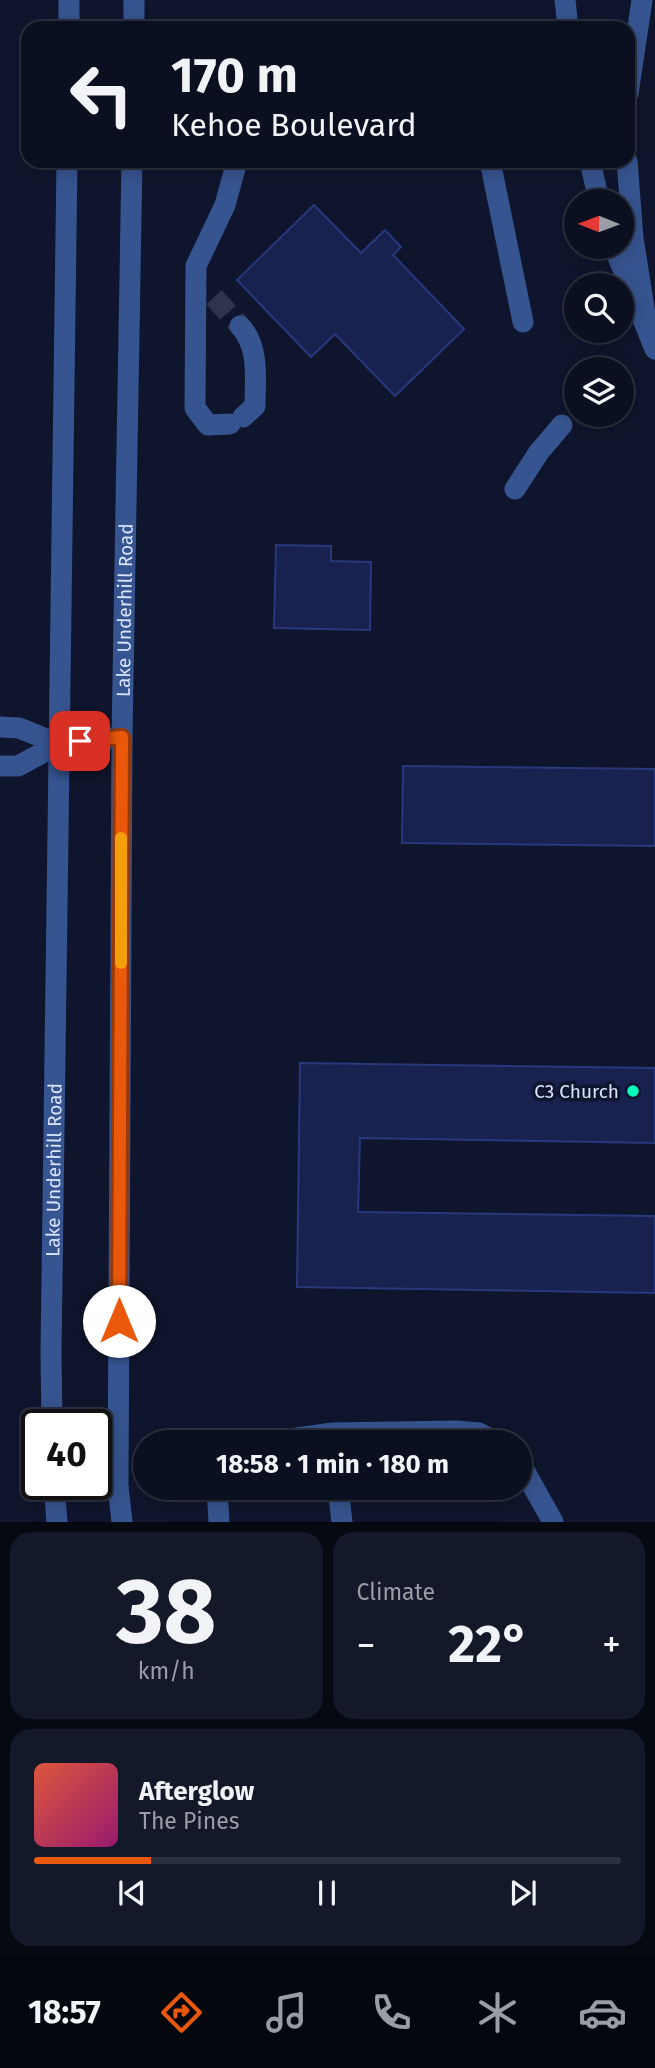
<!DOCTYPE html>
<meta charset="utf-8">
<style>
:root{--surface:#0b1021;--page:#14192a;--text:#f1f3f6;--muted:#9a9da5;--line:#2b303f;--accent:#ea580c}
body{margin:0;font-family:"Fira Sans",sans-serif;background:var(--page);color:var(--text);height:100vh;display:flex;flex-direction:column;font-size:26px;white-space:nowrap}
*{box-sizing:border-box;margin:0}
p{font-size:23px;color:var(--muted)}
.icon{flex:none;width:38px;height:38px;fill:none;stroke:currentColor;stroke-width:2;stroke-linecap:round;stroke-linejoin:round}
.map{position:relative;height:1522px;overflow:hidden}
.details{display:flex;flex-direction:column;gap:10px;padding:10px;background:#060912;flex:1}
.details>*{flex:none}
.hud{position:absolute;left:21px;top:21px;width:614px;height:147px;border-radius:21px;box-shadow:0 4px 18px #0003,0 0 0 2px var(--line);background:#0b1021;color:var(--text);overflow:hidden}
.needle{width:46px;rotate:271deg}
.buttons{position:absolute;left:564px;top:189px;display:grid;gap:14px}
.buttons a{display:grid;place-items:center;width:70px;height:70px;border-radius:50%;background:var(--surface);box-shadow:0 4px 18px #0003,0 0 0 2px var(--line);font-size:35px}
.speed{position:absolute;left:21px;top:1409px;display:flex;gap:14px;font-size:35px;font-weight:700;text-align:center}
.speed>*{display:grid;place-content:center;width:91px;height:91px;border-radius:50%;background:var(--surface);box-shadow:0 4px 18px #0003,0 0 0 2px var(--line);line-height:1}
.speed .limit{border:4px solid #111;border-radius:10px;background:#fff;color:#111}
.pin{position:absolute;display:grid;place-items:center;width:60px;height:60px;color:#fff;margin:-30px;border-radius:14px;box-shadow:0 4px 10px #0006}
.me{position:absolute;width:77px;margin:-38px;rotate:0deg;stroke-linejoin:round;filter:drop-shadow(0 0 5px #0008)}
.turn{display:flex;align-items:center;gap:24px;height:147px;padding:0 35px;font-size:32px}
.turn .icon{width:91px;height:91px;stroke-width:2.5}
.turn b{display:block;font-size:49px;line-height:60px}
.big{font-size:52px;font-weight:700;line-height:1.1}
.details .widget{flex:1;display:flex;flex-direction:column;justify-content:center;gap:10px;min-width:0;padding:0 24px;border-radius:21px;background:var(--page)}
.details .dial{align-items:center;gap:0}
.dial b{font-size:91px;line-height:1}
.song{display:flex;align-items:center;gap:21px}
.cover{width:84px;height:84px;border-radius:10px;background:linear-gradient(135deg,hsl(10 70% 55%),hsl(320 70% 35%))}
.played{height:7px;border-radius:4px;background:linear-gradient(90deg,var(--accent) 20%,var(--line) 20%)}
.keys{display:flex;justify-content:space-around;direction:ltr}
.heat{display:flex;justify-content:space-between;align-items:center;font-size:38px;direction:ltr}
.details .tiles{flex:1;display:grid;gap:10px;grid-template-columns:1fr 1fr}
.widget:last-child{grid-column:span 2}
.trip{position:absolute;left:133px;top:1430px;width:399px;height:70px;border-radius:35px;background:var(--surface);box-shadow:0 4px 18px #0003,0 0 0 2px var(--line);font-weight:700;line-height:70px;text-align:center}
.tab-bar{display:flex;height:112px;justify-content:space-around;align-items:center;background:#04060d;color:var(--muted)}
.tab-bar .icon{width:49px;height:49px}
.tab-bar .on{color:var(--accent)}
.tab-bar b{font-size:32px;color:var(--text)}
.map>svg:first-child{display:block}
.building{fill:#19224f;stroke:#29387d;stroke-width:2}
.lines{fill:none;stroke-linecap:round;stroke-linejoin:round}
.minor-tunnel{stroke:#2d344c;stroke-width:21;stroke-dasharray:21 10;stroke-linecap:butt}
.minor{stroke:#36548f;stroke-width:21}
.route-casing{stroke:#983908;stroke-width:18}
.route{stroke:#ea580c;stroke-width:12}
.slow{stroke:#f59e0b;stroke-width:12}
.poi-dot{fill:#06ffbb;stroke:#0f152c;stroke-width:2.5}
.labels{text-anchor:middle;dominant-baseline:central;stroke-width:7;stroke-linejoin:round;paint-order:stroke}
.street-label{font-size:19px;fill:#dae4ff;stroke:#0f152c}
.poi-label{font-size:19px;fill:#dae4ff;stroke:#0f152c;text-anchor:end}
</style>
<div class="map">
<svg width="655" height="1522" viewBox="0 0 655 1522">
<rect width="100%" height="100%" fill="#0f152c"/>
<g class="building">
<polygon points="314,205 361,253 385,230 401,247 393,255 464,329 395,396 335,334 311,357 237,280"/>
<polygon points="276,545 331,546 331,561 371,562 370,630 274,628"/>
<polygon points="403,766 655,769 655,846 402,843"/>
<polygon points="300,1063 655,1068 655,1143 360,1138 358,1212 655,1216 655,1293 297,1287"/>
</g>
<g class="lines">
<polyline class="minor-tunnel" points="214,297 240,326"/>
<g class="minor">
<polyline points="565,0 568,28"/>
<polyline points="69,28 69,0"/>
<polyline points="134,28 134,0"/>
<polyline points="628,94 642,0"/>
<polyline points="490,161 523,322"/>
<polyline points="590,161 599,201"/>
<polyline points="627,161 633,238 647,327"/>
<polyline points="614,247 655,349"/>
<path d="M240,326C260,347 255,380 255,406L243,417"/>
<polyline points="230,424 208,425 195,408 196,266 225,205 237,161"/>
<polyline points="515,489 539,452 562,425"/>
<polyline points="0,727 19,728 59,744"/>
<polyline points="0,766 18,766 59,744 122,737"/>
<path id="s1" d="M52,1424L51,1353L67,161"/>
<polyline points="267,1442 333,1433 456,1431 479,1433 496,1442"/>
<polyline points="520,1463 553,1522"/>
<polyline points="54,1484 57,1522"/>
<polyline points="217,1488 219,1522"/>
<polyline points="338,1488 342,1522"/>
<path id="s2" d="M122,1522L118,1486L122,737L132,161"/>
</g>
</g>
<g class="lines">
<g class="route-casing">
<polyline id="route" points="80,741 122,737 119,1321"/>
</g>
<use href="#route" class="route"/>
<polyline class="slow" points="121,963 121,838"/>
</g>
<circle class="poi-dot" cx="633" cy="1091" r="7"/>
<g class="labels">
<g class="street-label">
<text stroke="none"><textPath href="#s2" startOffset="912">Lake Underhill Road</textPath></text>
<text stroke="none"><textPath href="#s1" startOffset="254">Lake Underhill Road</textPath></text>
</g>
<g class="poi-label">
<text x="619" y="1091">C3 Church</text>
</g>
</g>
</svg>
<div class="buttons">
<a><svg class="needle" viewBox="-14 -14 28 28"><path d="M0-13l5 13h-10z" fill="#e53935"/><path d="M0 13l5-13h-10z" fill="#9a9da5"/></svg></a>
<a><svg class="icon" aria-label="search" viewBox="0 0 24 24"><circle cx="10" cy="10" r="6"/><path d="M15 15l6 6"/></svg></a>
<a><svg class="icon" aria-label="layers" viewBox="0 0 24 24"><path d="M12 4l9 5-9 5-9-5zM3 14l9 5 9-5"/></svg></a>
</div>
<div class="speed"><div class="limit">40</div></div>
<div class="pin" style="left:80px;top:741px;background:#d93025"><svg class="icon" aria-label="arrive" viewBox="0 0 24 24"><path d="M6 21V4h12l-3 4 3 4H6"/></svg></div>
<svg class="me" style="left:119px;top:1321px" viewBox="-20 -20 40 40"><circle r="19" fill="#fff"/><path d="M0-13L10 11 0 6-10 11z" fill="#ea580c"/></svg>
<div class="trip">18:58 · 1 min · 180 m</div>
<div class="hud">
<div class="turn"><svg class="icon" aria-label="left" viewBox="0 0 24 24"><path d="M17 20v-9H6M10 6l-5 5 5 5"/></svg><div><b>170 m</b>Kehoe Boulevard</div></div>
</div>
</div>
<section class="details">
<div class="tiles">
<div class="widget dial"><b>38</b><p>km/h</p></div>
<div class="widget"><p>Climate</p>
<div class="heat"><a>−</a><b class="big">22°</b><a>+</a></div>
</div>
<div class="widget">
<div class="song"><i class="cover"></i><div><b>Afterglow</b><p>The Pines</p></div></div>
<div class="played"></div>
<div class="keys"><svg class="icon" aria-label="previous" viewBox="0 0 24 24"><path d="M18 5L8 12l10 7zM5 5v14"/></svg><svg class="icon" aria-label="pause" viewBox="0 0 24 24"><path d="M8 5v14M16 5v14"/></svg><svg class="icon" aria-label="next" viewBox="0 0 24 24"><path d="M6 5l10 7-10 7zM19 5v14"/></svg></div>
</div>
</div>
</section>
<nav class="tab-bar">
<b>18:57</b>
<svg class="icon on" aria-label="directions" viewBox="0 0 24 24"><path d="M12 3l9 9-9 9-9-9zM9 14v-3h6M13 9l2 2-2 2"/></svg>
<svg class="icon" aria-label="music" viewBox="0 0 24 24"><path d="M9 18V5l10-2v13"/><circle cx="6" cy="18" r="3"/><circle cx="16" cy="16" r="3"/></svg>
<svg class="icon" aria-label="phone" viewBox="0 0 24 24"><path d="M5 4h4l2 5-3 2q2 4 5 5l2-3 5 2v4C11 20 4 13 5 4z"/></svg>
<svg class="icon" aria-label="climate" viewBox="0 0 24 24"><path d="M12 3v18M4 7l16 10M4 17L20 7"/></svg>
<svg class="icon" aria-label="car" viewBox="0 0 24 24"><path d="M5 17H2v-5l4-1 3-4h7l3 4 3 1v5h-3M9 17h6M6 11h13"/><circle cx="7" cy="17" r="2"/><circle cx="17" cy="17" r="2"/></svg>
</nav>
